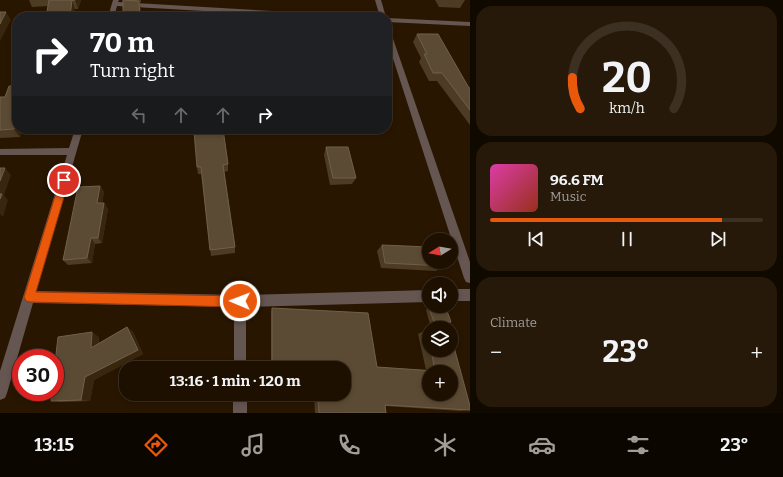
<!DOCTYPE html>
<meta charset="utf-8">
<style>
:root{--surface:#1e1000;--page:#26190a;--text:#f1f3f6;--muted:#a19d99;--line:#3c3022;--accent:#ea580c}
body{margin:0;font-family:Bitter,serif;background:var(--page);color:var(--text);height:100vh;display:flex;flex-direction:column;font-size:15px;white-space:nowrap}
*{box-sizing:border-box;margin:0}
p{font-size:13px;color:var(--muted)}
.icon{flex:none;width:22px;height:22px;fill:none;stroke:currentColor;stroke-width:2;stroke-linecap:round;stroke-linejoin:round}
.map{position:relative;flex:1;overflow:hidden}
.details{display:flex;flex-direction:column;gap:6px;padding:6px;background:#100900;width:313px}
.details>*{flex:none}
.guide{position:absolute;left:12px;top:12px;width:380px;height:122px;border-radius:16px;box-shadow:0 2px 6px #0003,0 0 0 1px var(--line);background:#202124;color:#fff;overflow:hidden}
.needle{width:26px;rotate:259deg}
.tools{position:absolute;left:422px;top:233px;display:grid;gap:8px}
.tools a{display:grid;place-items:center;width:36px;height:36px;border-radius:50%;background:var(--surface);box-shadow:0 2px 6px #0003,0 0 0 1px var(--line);font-size:20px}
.speed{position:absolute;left:12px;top:349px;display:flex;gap:8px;font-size:20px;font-weight:700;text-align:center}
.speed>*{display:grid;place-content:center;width:52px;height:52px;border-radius:50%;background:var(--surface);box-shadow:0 2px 6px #0003,0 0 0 1px var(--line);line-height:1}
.speed .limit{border:6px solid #d22;background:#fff;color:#111}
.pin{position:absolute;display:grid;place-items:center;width:34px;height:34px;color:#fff;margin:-17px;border:2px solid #fff;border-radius:50%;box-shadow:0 1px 4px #0007}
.me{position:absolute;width:44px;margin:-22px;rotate:271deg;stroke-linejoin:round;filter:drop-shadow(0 0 3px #0008)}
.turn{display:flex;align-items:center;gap:14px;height:84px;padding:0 12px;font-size:18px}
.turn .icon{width:52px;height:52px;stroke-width:2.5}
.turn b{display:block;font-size:28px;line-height:34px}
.lanes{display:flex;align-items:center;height:38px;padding:0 12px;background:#0003;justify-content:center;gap:20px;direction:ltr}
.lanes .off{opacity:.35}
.big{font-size:30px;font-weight:700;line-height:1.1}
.details .card{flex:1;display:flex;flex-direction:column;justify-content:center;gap:6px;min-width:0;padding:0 14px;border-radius:16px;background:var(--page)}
.details .dial{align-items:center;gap:0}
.dial svg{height:104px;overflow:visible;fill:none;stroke:var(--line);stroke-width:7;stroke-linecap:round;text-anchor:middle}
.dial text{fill:var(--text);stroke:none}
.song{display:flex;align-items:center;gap:12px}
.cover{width:48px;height:48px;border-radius:6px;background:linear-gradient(135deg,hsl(320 70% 55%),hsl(10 70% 35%))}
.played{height:4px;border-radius:2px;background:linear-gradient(90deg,var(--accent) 85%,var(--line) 85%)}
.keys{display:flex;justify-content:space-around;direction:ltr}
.heat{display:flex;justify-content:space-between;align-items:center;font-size:22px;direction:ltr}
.trip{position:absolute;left:119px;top:361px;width:232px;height:40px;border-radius:16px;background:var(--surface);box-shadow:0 2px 6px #0003,0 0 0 1px var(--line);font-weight:700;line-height:40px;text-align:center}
.menu{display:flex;height:64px;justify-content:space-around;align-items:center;background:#0c0600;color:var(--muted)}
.menu .icon{width:28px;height:28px}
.menu .active{color:var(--accent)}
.menu b{font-size:18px;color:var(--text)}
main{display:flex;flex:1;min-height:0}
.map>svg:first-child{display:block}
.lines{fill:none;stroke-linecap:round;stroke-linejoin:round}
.minor{fill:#655652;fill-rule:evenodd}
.wall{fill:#4d3b23}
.shaded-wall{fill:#38260e}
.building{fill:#5c4b34;stroke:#70604a;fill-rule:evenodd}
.route{fill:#ea580c;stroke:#983908}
</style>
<main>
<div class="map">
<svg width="470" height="413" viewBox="0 0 470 413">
<rect width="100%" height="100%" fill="#281600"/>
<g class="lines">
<g class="minor">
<polygon points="113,0 119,0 118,2 341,15 344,17 307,17 117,6 114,17 108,17"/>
<polygon points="375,0 381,0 386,17 380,17"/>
<polygon points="387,18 470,22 470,26 387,22"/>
<polygon points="387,28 390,30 470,262 470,283 466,282 464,278 387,40"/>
<polygon points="75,129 83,129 36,291 240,295 429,290 429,302 246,307 246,368 234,368 234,307 33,303 7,393 5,398 0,400 0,371 67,155 0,155 0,149 69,148"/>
<rect x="451" y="289" width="19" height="12"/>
<rect x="233" y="394" width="14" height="19"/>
</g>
</g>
<g class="wall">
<polygon points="29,0 81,0 78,9 75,9 48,6 32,7"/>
<polygon points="123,0 141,0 141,2 139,2 141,9 141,17 123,17"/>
<polygon points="435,0 465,0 460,8 439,7"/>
<polygon points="417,34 469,88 470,88 470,125 437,81 429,81 419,62 421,58 413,42"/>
<polygon points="12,86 17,129 23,129 20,137 0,138 0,97 5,97"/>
<polygon points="326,147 356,178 352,184 330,185 324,155"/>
<polygon points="228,164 228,171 224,172 235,247 235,253 211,256 202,174 198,174 197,167"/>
<polygon points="100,186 104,192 102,203 104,203 108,209 102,243 95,244 92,263 68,265 63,260"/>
<polygon points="382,245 443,266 436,271 381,268 377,251"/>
<polygon points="272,308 377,367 426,370 418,334 426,330 429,330 429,350 451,350 470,410 460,411 385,406 386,413 315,413 314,394 344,394 344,368 284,368 271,367 271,312"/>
<polygon points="429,308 451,322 447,324 430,324 426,310"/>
<polygon points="127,327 133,332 143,354 94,380 90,401 61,402 51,401 99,337 99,343"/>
</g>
<g class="shaded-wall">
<polygon points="72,0 75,9 74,17 70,17"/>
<polygon points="75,0 81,0 78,9"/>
<polygon points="139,1 141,9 141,17 140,17"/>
<polygon points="6,12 11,20 0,41 0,24"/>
<polygon points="17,121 17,129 23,129 20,137 14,129"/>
<polygon points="5,168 11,175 4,195 8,200 3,217 0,214 0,181"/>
<polygon points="100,186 104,192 101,210 97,203"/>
<polygon points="104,203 108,209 102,243 98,238"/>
<polygon points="91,238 95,244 92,263 87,258"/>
<polygon points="127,327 133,332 143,354 94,380 90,401 81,400 85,377"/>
<polygon points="92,332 99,337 98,352 91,348"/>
</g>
<g class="building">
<polygon points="49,0 75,0 72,0 70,17 46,17"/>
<polygon points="123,0 139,1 140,17 123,17"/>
<polygon points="0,12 6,12 0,24"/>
<polygon points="319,12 358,12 360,17 320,17"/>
<polygon points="417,34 438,34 469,88 470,88 470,110 442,73 433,73 424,54 427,54"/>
<polygon points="17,72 17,121 14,129 0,130 0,97 5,97 9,86 12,86"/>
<polygon points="215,129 223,129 228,164 223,165 235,247 210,250 201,167 197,167 194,131"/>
<polygon points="326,147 348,147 356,178 333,178"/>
<polygon points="0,168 5,168 0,181"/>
<polygon points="100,186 97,203 104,203 98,238 91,238 87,258 63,260 78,187"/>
<polygon points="0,194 2,194 0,199"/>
<polygon points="382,245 429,247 429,262 442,262 443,266 385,263"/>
<path d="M272,308L368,313L377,367L435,371L431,350H451V336L470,406V410L385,405L386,413H319L318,394H344V368H316L272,365ZM429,372H451V394H429Z"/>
<polygon points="429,308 446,308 451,322 434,322"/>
<polygon points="127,327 138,350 85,377 81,400 51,401 52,392 55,392 55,363 58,337 92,332 91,348"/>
<polygon points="426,330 429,330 429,343"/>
</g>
<polygon class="route" points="64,177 69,180 36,292 240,296 244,298 245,301 244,305 240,307 30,302 26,301 24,297 60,180"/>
</svg>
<div class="tools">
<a><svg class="needle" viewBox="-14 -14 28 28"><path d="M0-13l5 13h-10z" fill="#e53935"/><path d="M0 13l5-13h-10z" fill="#a19d99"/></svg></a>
<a><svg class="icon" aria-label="sound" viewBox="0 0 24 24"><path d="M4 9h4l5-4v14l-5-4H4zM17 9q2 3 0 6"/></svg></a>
<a><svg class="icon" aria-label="layers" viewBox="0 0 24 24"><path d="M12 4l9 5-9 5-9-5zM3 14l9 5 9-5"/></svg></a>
<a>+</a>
</div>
<div class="speed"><div class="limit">30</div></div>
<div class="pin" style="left:64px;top:180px;background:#d93025"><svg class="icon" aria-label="arrive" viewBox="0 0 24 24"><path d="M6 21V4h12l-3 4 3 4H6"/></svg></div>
<svg class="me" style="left:240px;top:301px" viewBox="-20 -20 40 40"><circle r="17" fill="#ea580c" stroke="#fff" stroke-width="3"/><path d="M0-11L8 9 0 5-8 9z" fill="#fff"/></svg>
<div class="trip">13:16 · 1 min · 120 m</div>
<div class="guide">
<div class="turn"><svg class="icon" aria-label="right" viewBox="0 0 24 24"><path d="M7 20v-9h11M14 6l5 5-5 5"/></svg><div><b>70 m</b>Turn right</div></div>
<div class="lanes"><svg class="icon off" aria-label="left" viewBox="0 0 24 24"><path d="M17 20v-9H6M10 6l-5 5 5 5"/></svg><svg class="icon off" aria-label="ahead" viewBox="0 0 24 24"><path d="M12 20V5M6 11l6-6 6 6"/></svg><svg class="icon off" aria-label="ahead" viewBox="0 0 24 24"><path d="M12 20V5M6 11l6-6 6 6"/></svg><svg class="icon" aria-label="right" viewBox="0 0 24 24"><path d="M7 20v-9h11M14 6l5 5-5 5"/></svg></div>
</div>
</div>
<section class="details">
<div class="card dial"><svg viewBox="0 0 100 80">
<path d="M14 69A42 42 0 1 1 86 69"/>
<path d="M14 69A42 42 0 0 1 8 45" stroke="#ea580c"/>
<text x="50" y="56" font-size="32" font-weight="700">20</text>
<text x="50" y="72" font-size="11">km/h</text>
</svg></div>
<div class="card">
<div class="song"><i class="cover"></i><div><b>96.6 FM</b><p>Music</p></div></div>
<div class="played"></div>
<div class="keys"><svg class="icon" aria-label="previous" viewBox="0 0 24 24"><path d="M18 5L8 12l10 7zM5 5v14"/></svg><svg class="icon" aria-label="pause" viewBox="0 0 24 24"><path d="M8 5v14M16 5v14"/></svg><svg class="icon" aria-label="next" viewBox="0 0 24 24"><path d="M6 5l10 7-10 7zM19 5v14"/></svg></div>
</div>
<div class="card"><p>Climate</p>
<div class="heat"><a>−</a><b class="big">23°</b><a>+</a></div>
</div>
</section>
</main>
<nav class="menu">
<b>13:15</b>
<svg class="icon active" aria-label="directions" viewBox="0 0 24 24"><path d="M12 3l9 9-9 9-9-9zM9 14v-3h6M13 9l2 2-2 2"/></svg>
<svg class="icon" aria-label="music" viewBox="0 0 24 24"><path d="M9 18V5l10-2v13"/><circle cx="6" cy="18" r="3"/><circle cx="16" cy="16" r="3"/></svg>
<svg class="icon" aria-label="phone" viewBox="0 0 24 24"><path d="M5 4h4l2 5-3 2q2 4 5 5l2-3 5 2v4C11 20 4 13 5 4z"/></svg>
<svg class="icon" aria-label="climate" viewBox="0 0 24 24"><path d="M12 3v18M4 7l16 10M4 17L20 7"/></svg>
<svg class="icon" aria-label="car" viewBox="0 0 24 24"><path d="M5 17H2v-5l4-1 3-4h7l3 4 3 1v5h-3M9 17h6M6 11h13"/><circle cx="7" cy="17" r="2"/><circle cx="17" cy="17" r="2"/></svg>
<svg class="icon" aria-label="filters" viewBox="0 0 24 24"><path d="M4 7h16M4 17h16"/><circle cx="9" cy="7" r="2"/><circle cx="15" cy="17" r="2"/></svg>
<b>23°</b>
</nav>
